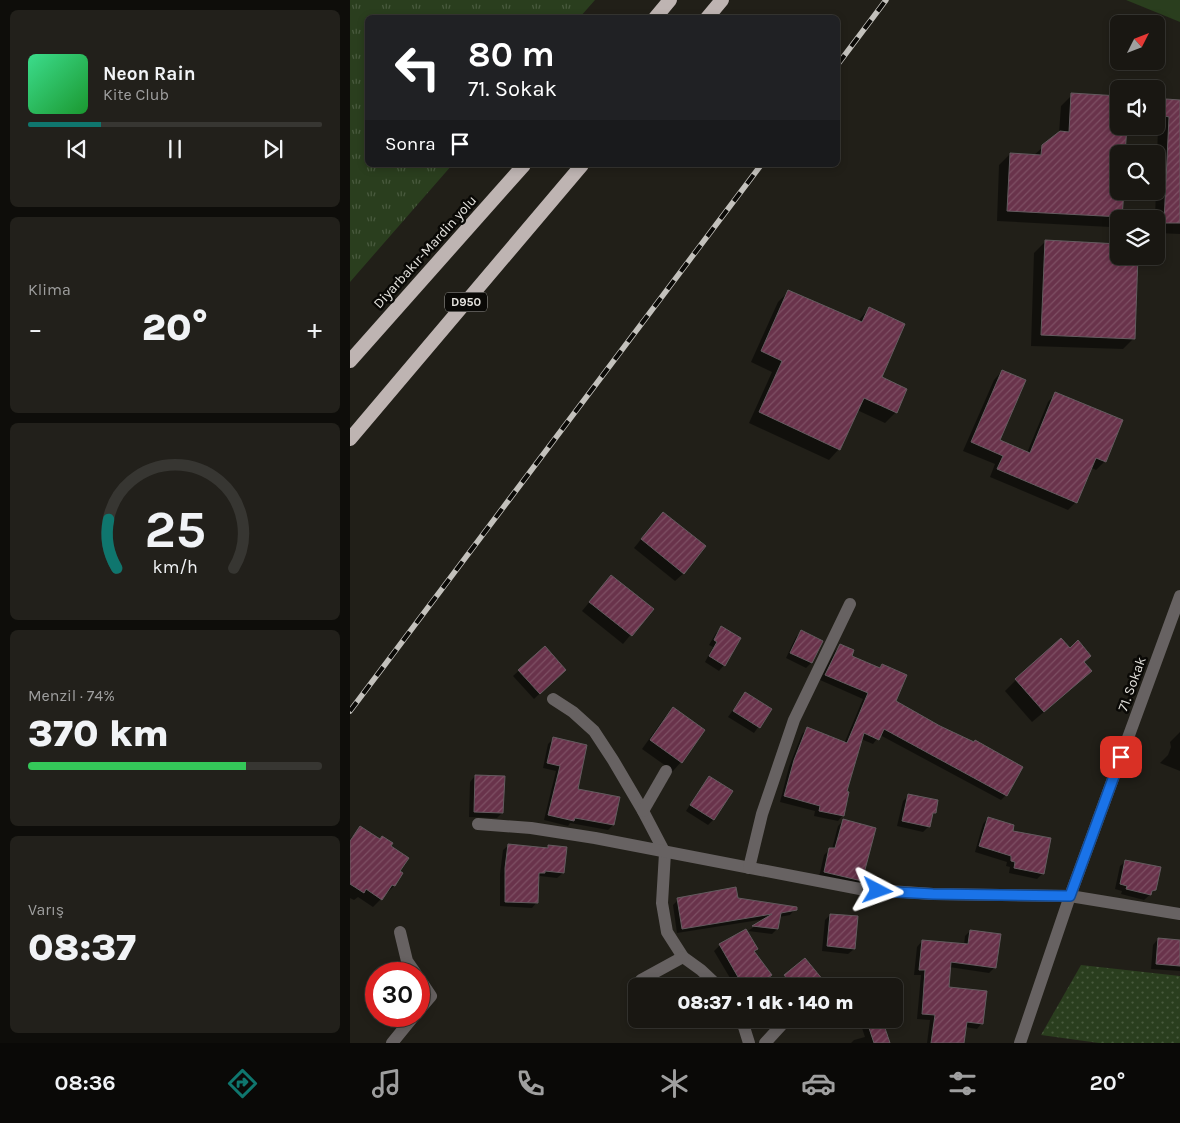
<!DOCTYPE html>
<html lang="tr">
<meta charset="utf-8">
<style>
:root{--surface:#191712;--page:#22201b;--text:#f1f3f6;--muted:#9f9f9f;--line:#373632;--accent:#0f766e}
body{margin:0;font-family:Karla,sans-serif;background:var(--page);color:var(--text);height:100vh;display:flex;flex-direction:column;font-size:19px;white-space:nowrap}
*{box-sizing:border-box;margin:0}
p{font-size:16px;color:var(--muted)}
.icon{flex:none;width:28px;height:28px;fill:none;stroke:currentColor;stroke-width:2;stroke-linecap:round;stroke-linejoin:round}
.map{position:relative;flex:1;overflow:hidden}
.panel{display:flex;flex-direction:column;gap:10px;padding:10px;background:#0e0d0a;width:350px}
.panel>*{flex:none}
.hud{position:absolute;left:15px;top:15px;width:475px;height:152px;border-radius:8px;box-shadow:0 2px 8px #0003,0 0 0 1px var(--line);background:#202124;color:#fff;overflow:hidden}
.needle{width:32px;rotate:48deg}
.fabs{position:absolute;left:760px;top:15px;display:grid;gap:10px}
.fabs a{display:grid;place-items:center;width:55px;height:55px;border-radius:8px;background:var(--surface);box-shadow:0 2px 8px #0003,0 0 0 1px var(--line);font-size:25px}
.speed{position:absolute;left:15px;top:962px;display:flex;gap:10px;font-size:25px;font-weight:700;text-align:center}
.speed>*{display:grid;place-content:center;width:65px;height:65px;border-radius:50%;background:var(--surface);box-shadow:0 2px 8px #0003,0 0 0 1px var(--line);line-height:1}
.speed .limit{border:8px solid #d22;background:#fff;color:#111}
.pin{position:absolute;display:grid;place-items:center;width:42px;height:42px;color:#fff;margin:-21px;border-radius:10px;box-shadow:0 2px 8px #0006}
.me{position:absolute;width:55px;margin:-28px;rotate:94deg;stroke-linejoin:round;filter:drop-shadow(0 0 4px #0008)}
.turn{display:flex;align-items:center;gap:18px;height:105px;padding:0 20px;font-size:22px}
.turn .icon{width:65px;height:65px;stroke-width:2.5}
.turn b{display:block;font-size:35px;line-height:42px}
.then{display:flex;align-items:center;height:48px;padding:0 20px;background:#0003;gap:10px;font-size:19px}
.big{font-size:38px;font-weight:800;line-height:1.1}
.panel .card{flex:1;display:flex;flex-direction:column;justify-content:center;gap:8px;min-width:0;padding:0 18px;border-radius:8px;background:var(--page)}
.panel .dial{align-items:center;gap:0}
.dial svg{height:130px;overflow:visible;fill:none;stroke:var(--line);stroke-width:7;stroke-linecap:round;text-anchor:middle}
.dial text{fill:var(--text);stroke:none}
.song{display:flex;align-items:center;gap:15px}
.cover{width:60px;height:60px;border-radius:8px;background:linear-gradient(135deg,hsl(150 70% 55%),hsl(130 70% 35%))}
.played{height:5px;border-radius:2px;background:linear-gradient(90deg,var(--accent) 25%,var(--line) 25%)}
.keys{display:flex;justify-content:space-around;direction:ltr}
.heat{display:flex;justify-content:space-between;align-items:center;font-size:28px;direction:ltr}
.charge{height:8px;border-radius:4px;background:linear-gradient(90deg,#34c759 74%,var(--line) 0)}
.trip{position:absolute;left:278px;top:978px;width:275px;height:50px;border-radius:8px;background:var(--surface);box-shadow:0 2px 8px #0003,0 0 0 1px var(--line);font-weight:800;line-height:50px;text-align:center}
.tabs{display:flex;height:80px;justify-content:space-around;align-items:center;background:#0a0907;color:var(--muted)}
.tabs .icon{width:35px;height:35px}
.tabs .selected{color:var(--accent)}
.tabs b{font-size:22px;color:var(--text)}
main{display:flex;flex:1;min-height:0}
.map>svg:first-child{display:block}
.grass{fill:url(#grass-tufts)}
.garden{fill:url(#garden-dots)}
.pitch{fill:#2a3e1e}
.shadow{fill:#0007}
.building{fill:url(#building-hatch);stroke:#645b5f}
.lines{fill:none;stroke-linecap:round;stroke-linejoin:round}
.minor{stroke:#676262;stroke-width:12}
.tertiary{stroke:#676262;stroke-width:12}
.trunk{stroke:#beb4b2;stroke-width:14}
.rail-casing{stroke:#c3c1bc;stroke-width:5.5}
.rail{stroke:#0a0906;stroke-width:4;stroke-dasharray:11;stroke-linecap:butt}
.route-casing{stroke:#114b97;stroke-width:12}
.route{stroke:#1a73e8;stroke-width:9}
.labels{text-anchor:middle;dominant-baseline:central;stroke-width:5;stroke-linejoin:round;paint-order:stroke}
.shield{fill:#0a0906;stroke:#a4a29e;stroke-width:1}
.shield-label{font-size:12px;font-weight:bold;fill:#e6e4df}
.street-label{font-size:14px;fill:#e6e4df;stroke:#0a0906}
</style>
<main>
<section class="panel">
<div class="card">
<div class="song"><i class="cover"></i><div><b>Neon Rain</b><p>Kite Club</p></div></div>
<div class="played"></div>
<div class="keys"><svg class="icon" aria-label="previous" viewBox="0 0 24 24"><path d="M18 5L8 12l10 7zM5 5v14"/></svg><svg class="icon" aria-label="pause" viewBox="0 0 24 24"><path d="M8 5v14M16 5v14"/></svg><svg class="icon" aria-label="next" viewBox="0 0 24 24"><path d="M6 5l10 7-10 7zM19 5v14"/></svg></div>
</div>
<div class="card"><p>Klima</p>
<div class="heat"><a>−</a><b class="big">20°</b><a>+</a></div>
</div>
<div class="card dial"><svg viewBox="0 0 100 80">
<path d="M14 69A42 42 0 1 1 86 69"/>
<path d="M14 69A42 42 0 0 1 9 39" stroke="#0f766e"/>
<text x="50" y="56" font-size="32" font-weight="700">25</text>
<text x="50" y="72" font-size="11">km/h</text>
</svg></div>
<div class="card"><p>Menzil · 74%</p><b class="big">370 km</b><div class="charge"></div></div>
<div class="card"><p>Varış</p><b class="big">08:37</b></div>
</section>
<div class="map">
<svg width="830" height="1043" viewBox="0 0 830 1043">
<defs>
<pattern id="grass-tufts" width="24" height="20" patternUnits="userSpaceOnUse" patternTransform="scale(1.25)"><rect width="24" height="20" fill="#2a3e1e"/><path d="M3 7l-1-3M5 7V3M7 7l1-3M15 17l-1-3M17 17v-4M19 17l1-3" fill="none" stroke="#495a3e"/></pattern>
<pattern id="garden-dots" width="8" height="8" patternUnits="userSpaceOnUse" patternTransform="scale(1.25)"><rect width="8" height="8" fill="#2a3e1e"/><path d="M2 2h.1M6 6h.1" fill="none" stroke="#495a3e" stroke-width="1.8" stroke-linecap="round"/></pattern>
<pattern id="building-hatch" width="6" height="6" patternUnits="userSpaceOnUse" patternTransform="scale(1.25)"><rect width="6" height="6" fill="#69334b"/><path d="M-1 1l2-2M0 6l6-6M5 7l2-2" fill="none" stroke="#7e5064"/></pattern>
</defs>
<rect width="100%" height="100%" fill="#211f18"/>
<polygon class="grass" points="0,0 245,0 230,17 18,18 18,165 102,165 0,282"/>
<polygon class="garden" points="731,965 830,976 830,1043 749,1043 691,1035"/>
<polygon class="pitch" points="776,0 830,0 830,22"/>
<g class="shadow">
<polygon points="722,95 769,154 769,191 771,216 760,227 647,221 649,165 660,154 683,156 709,133 711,106"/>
<polygon points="816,100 830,101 830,234 806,233 806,219 805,219 808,127 805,127 806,111"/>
<polygon points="695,242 769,256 784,338 773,349 681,346 684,253"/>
<polygon points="439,291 507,322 519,309 530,378 546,412 535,423 507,410 489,449 479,460 399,423 422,372 401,362 428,302"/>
<polygon points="652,371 648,441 677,453 698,402 706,393 755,461 746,470 740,467 726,502 718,510 640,477 645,464 613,451 644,380"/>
<polygon points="305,522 334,573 325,581 284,548"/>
<polygon points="261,576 302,609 273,644 232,611"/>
<polygon points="372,628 374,665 369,671 355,662 363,647 359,645 366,633"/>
<polygon points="452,631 461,663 456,668 436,658 446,637"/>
<polygon points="490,646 500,657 529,669 532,666 544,702 656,795 651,800 530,735 523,744 511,739 496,792 493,815 488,821 464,816 465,811 430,802 439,767 452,734 457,729 494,744 513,699 470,680 485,651"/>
<polygon points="194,648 209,675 184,699 163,676"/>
<polygon points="733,662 729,682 682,722 655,691 666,680"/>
<polygon points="395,693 420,710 404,733 378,717"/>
<polygon points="324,709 354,730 331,762 323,771 292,749 315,717"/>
<polygon points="830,732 830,771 810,763 818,755 821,747 820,742"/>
<polygon points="203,739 227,790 263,825 258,830 220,823 218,826 194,820 206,771 193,768 198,744"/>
<polygon points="125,776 152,813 147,818 119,817 120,782"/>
<polygon points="359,778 381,791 363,820 358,825 336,811 354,783"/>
<polygon points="558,796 584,813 581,816 579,826 573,832 547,826 553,801"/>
<polygon points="638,818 661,831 693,873 687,879 659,873 660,867 656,866 657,862 625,852 633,824"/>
<polygon points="494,820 511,880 505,885 469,877 474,855 480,849 482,849 488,826"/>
<polygon points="10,828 40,847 48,872 44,886 23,907 8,897 4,900 0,898 0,839"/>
<polygon points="159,845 196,849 198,847 213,873 207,878 190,876 188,879 187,902 182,908 150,906 150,874 153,850"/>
<polygon points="776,861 805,890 794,900 771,894 772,891 765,889 770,866"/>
<polygon points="387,899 445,909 440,915 429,917 427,929 422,934 398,931 415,919 327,933 323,905 328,900"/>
<polygon points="480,915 504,949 498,954 472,951 475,920"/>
<polygon points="395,931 406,949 403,952 415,980 408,986 381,986 383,983 364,951 370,945"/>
<polygon points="620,931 649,935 644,968 639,973 599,967 597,988 632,1023 627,1029 615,1027 613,1043 577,1043 580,1020 567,1019 571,975 564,975 567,947 572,941 614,945 615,936"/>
<polygon points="808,939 830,941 830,971 801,969 803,945"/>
<polygon points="455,960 476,986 434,986 430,981"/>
<polygon points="535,981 537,986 519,986"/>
<polygon points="487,983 490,986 483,986"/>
<polygon points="544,997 550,1013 544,1018"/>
<polygon points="470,1019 484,1019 476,1025"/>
<polygon points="509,1019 543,1019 532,1022 538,1043 501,1043 504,1040 515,1037"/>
</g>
<g class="building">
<polygon points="721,93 769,96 769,126 777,126 775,154 769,154 769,191 774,191 772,217 657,211 660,153 691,155 692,145 710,131 719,132"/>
<polygon points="816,99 830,100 830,223 814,223 819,117 815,116"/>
<polygon points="695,240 769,244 769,256 788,256 785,339 691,335"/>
<polygon points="438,290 512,322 519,307 555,324 532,377 557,389 547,413 514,398 490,450 409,412 432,361 411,351"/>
<polygon points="652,370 676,380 650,440 680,453 705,392 773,420 756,462 746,458 727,503 647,469 653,456 621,442"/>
<polygon points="313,512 356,546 334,574 291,539"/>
<polygon points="261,575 304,609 282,636 239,602"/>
<polygon points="371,626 391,638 375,666 359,656 367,642 364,640"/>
<polygon points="451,630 473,641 462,663 440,653"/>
<polygon points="711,638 720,648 728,640 741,656 734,662 742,671 694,712 665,679"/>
<polygon points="490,644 504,650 502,656 530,668 532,664 557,675 546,701 590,726 624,742 625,740 673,767 657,796 534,729 529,740 514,733 497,791 499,792 494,816 469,811 470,806 434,796 444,760 457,727 497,743 518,693 475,675"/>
<polygon points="195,646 216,670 190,694 168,670"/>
<polygon points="395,692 422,709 410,728 383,711"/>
<polygon points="323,707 355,730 332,763 300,740"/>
<polygon points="203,737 237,745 228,789 270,797 264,825 225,818 224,821 198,815 210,766 197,763"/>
<polygon points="125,775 155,776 153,813 124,812"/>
<polygon points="359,776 383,791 364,820 340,805"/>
<polygon points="558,794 588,800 586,813 583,813 580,827 552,821"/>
<polygon points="638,817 664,825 663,831 701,838 694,874 664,868 665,862 661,861 661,856 629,846"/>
<polygon points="493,819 526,828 512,881 474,872 479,848 485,848"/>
<polygon points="10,826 30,839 32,836 43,843 41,846 59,858 50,871 53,873 45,886 42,885 32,900 16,889 14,893 0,884 0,841"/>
<polygon points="158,844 198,848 198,845 217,847 214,873 195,871 195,873 189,873 188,903 155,902 155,868"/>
<polygon points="775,860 811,867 806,890 802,891 801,895 776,889 777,886 770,884"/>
<polygon points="386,887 388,898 447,907 447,910 431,913 428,929 402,926 422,914 332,929 327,898"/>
<polygon points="480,914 508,916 505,949 477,946"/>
<polygon points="396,929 408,949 404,951 422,975 408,986 376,986 388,977 369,944"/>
<polygon points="620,930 651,934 646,968 601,962 599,987 637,991 633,1024 617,1022 614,1043 581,1043 585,1015 572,1014 575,970 569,970 572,940 618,944"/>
<polygon points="808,938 830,940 830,966 806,964"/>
<polygon points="455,958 478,986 443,986 434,975"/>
<polygon points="516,1019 532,1019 540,1043 524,1043"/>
</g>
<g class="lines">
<g class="minor">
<polyline points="203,699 223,712 244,731 263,760 293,811 315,853 312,903 317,932 333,957 351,970 368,986"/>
<polyline points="293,811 316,771"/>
<polyline points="128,824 181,828 245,838 510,889 583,894 720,896 830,914"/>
<polyline points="399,868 412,814 444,720 500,604"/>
<polyline points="50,932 57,961 66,974"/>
<polyline points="69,978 81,996 69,1010"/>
<polyline points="291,980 333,957"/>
<polyline points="389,1019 394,1027 399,1043"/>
<polyline points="42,1043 64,1016"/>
<polyline points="415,1043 437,1019"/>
<polyline points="670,1043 720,896"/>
</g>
<polyline class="tertiary" points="720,896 830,596"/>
<g class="trunk">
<polyline points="305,18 320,0"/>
<polyline points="357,18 372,0"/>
<polyline points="0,361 174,165"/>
<polyline points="0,439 232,165"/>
</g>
<g class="rail-casing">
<g id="rail">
<polyline points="488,64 536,0"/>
<polyline points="0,711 411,165"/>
</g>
</g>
<use href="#rail" class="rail"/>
</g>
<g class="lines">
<g class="route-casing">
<polyline id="route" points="528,891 583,894 720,896 771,757"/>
</g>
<use href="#route" class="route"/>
</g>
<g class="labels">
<rect class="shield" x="95" y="292.5" width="42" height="19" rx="4"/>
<g class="shield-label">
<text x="116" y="302">D950</text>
</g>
<g class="street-label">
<text transform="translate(75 252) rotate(-48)">Diyarbakır-Mardin yolu</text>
<text transform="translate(782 684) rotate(-70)">71. Sokak</text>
</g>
</g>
</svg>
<div class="fabs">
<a><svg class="needle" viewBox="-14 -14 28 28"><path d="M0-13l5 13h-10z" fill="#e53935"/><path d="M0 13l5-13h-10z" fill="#9f9f9f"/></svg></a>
<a><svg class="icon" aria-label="sound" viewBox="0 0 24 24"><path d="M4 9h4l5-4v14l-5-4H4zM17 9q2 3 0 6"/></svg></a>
<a><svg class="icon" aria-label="search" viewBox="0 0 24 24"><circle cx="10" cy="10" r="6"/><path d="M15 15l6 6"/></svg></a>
<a><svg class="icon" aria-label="layers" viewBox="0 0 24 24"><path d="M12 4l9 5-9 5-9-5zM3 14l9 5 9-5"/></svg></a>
</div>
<div class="speed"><div class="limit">30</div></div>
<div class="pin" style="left:771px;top:757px;background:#d93025"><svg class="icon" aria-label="arrive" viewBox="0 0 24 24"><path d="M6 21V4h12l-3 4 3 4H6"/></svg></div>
<svg class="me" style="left:528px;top:891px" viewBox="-20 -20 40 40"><path d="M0-17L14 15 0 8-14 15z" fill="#1a73e8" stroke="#fff" stroke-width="4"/></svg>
<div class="trip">08:37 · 1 dk · 140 m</div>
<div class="hud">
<div class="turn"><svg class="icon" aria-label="left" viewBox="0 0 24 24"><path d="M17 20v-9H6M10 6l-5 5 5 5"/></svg><div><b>80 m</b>71. Sokak</div></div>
<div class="then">Sonra<svg class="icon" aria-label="arrive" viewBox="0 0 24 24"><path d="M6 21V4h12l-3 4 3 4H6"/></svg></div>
</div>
</div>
</main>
<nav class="tabs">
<b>08:36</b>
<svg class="icon selected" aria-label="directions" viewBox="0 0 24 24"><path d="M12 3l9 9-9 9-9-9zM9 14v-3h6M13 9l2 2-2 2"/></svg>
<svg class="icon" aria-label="music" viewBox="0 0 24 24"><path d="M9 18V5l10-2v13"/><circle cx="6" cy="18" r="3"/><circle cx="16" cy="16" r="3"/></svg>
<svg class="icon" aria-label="phone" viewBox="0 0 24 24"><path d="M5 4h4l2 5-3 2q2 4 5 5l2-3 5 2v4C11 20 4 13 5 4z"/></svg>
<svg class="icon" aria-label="climate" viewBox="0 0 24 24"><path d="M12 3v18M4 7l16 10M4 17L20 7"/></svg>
<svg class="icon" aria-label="car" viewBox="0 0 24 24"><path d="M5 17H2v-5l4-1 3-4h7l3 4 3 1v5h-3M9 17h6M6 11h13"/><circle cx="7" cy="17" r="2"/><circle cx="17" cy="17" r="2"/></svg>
<svg class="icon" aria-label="filters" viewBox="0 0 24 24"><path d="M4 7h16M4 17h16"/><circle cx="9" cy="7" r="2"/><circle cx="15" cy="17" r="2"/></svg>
<b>20°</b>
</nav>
